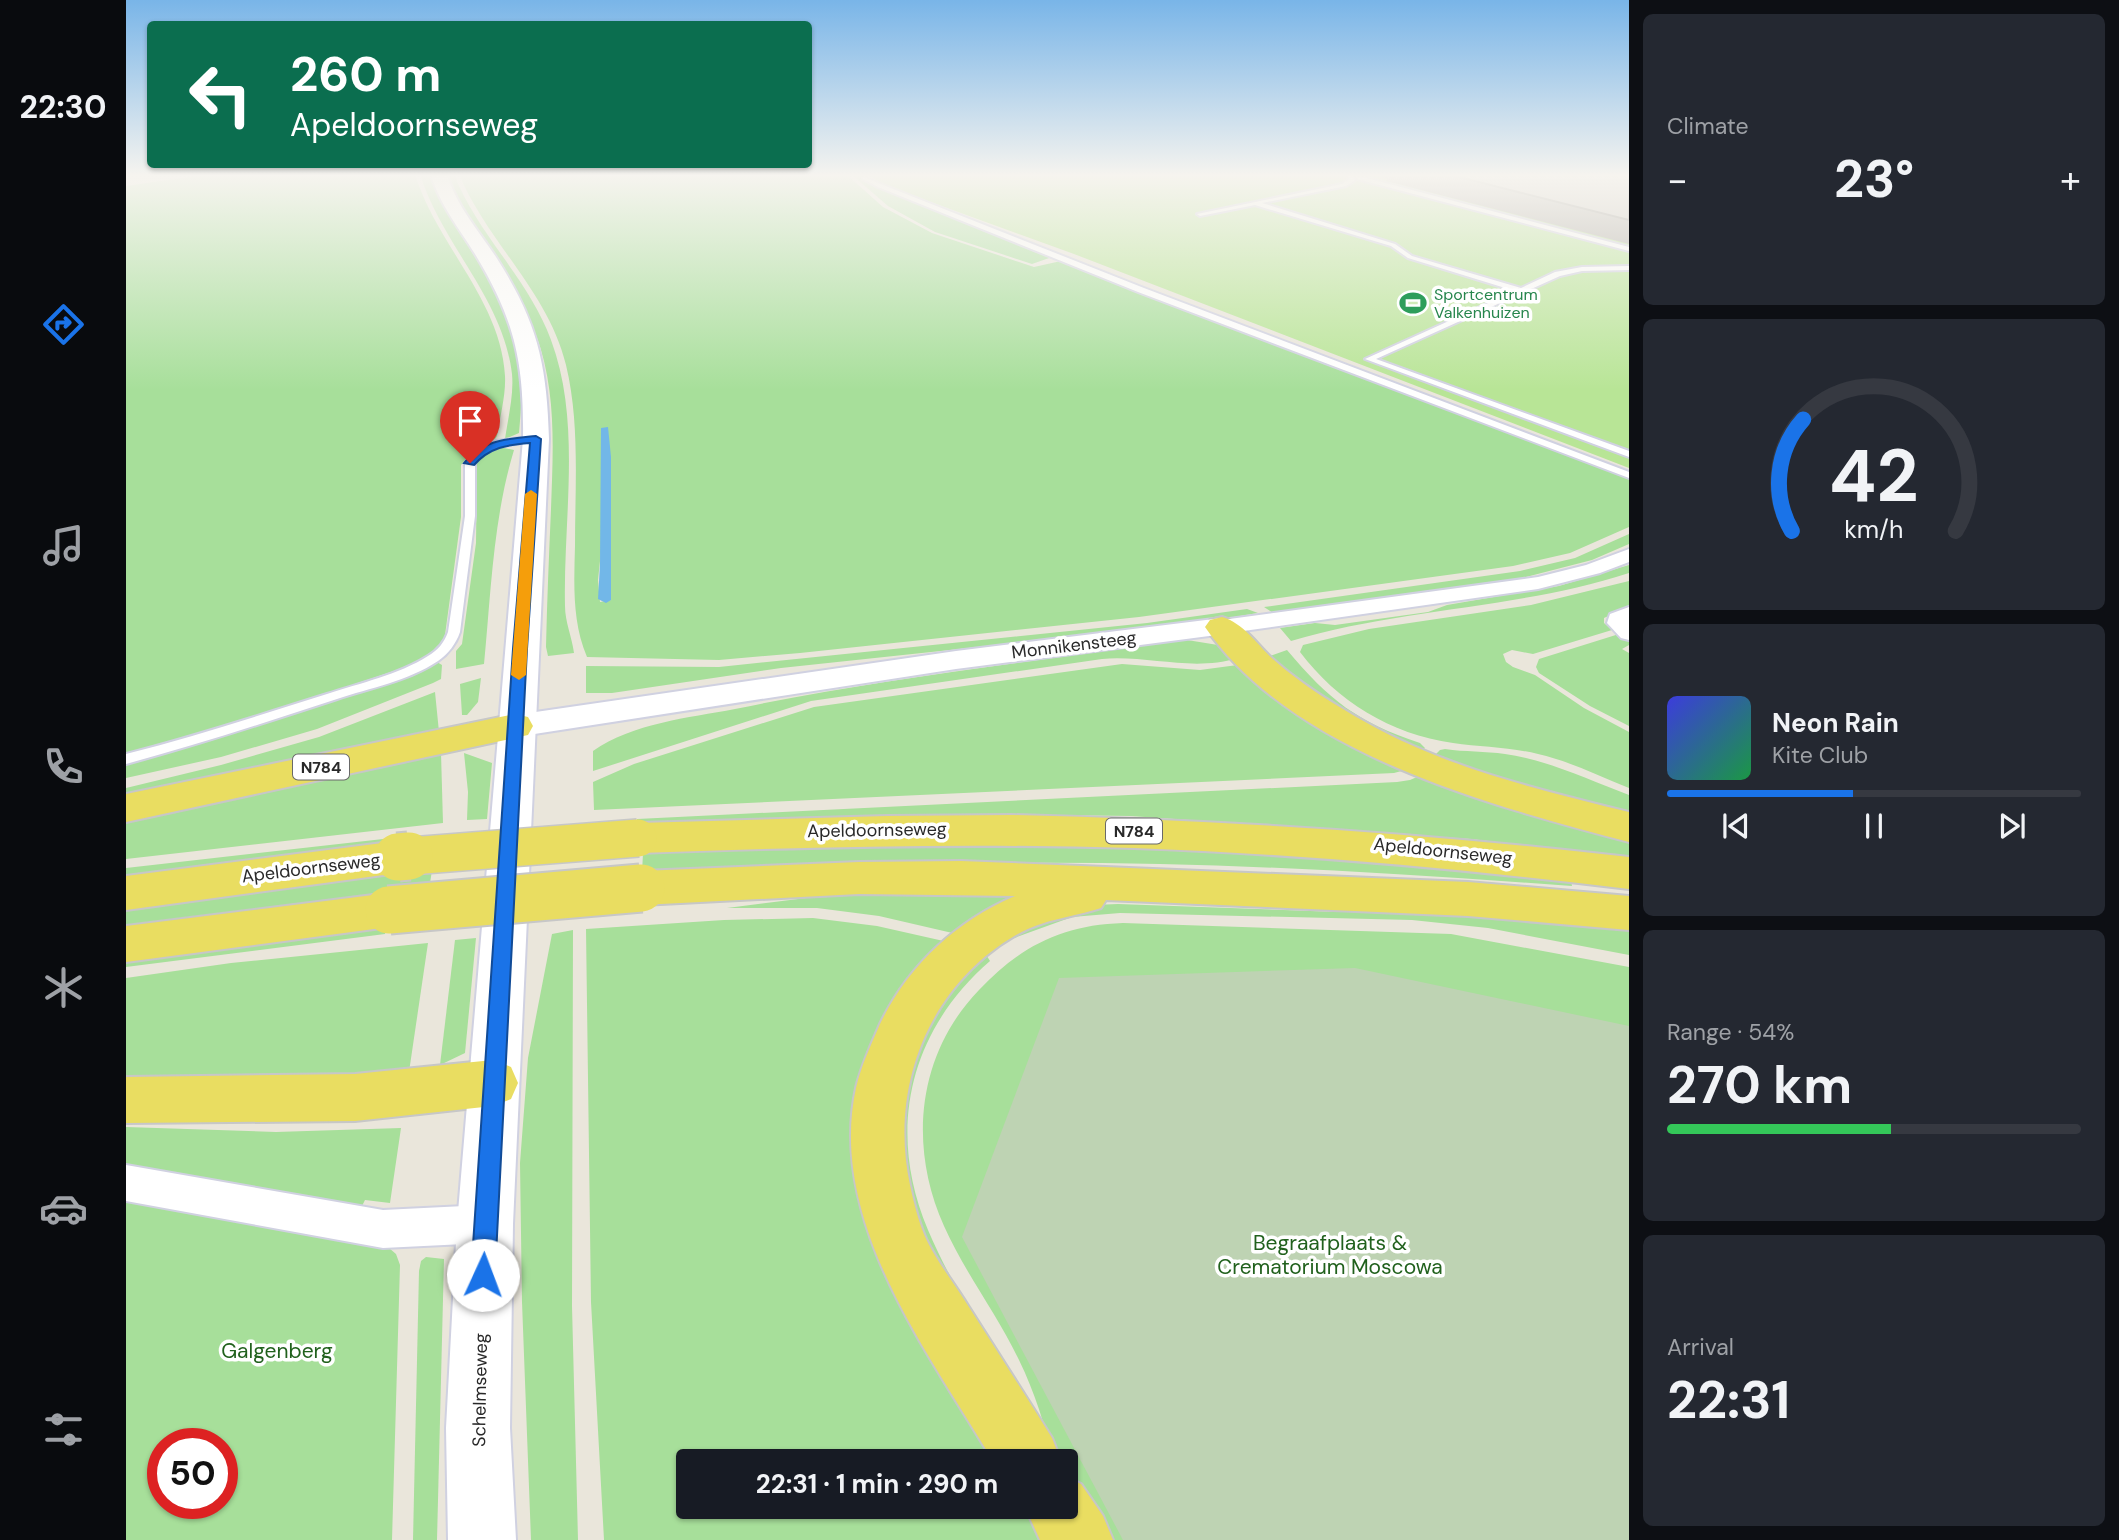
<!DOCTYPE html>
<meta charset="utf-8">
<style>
:root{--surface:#171b24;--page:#242831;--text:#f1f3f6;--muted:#9ea1a6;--line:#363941;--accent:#1a73e8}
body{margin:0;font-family:"DM Sans",sans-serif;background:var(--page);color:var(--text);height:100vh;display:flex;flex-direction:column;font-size:26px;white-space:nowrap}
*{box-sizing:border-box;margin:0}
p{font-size:23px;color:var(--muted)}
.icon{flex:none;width:38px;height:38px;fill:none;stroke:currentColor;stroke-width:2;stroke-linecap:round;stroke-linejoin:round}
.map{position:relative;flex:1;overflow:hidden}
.drawer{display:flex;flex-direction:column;gap:14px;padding:14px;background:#0d0f14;width:490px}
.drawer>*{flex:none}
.banner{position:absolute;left:21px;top:21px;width:665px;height:147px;border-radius:7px;box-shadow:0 2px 5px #0004;background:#0b6e4f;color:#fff;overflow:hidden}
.speed{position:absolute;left:21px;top:1428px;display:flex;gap:14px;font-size:35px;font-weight:700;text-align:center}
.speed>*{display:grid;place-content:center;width:91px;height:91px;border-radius:50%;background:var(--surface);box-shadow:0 2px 5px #0004;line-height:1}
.speed .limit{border:10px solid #d22;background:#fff;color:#111}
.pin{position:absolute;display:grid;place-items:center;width:60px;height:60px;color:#fff;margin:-72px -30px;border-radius:50% 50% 50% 0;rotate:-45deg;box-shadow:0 0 7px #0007}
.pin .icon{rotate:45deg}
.me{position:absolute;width:77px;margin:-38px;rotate:2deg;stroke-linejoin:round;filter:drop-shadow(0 0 5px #0008)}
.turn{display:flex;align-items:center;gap:24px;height:147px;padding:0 28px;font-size:32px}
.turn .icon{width:91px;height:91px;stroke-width:2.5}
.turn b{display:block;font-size:49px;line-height:60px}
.big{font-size:52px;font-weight:700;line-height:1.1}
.drawer .tile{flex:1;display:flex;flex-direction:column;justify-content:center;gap:10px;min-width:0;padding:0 24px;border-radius:10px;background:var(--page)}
.drawer .dial{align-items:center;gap:0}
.dial svg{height:182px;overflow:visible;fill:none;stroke:var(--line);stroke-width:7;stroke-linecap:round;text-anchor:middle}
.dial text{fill:var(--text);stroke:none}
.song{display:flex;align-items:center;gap:21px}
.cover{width:84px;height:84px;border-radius:10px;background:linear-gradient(135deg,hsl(240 70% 55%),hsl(140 70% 35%))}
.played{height:7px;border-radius:4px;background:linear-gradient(90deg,var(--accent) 45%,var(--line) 45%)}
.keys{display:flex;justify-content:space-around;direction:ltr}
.heat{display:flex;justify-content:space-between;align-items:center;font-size:38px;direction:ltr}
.charge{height:10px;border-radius:5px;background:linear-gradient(90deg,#34c759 54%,var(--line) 0)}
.trip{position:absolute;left:550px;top:1449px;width:402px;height:70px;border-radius:7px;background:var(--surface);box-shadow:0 2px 5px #0004;font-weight:700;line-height:70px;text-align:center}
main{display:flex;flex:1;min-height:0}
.dock{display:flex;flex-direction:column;width:126px;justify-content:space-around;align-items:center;background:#090b0e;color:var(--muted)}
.dock .icon{width:49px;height:49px}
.dock .current{color:var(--accent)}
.dock b{font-size:32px;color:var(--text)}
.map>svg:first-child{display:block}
.green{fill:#a7df9a;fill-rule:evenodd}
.cemetery{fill:#bed3b3}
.pitch{fill:#b8e596}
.water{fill:#72b7e8}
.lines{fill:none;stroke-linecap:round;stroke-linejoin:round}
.service-casing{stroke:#d0d1e1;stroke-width:4}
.minor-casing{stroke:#d0d1e1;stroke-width:4}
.tertiary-casing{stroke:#d0d1e1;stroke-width:4}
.secondary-casing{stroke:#d0d1e1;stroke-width:4}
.primary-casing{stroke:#c7c7c7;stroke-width:4}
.service{fill:#fff;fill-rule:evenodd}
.minor{fill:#fff;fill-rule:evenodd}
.tertiary{fill:#fff;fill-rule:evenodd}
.secondary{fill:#fff;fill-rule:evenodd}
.primary{fill:#e9dd61;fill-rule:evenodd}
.primary-bridge-far1-casing{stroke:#c7c7c7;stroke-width:40;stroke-linecap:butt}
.primary-bridge-casing{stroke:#c7c7c7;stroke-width:51;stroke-linecap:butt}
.primary-bridge-far1{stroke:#e9dd61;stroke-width:37}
.primary-bridge{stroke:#e9dd61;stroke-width:47}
.wall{fill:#aaa7a1}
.building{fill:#c6c2bb;stroke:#8b8883;stroke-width:2}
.route{fill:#1a73e8;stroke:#114b97;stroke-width:2}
.slow{fill:#f59e0b}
.labels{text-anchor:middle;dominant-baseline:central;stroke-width:7;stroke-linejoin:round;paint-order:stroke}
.far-leisure-label{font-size:16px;fill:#27864d;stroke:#fff;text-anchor:start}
.shield{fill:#fff;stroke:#696969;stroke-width:2}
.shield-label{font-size:16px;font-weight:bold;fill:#292929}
.street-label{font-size:18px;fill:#292929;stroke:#fff}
.near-park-label{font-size:21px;fill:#21611d;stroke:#fff}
</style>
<main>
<nav class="dock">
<b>22:30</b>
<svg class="icon current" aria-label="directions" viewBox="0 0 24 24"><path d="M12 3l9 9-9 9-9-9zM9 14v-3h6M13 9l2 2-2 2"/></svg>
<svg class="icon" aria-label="music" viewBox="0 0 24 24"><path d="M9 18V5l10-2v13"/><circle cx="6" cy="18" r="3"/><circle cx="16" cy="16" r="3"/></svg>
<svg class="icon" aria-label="phone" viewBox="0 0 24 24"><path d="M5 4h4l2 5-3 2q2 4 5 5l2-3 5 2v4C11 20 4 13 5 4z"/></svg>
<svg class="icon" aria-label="climate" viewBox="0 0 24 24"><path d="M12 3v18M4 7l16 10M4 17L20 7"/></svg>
<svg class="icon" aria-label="car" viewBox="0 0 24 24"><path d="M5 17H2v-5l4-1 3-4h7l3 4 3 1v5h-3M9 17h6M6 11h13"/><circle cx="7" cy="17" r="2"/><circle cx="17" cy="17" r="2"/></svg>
<svg class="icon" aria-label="filters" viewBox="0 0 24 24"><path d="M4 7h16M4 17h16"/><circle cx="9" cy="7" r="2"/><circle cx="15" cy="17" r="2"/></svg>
</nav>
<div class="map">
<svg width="1503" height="1540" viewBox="0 0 1503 1540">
<rect width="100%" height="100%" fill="#eae6db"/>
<g class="green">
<path d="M83,174H289C310,244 375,300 379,376C380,395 374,417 371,436L369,439L344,454L335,465V517L319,635L315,645L307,654L283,666L85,732L0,755V186Z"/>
<path d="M294,174H304C323,232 373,277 389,336C398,367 396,401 393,433L379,439C382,418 388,395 386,374C377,298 316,245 294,174Z"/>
<path d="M318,174H328C351,234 403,279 425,340C456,423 437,519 439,606C439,622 446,637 448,653L422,656L420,647C421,601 423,555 425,509C427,451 431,391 410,335C388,278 345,230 318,174Z"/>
<path d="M333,174H720L757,207L806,233L908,267L935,261L1503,478V527L1444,553L1387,566L1013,617L674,653L593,660L461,657C446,622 448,584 449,546C449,486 454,423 440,365C422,291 361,242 333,174ZM485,457V600L474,602L472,580Z"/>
<polygon points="725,174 731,174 752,187 926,257 906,264 809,232 762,206"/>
<path d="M373,447L388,450C367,519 365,593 358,664L330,669V651L336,644L350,543L351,463L359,455Z"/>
<polygon points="1503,534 1503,544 1466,560 1392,579 1147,613 1138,607 1394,571 1449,558"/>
<path d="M1503,565V573C1393,609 1275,608 1165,641L1154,628L1189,623L1209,625L1302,612L1321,605L1433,586Z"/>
<path d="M1503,581V606L1478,618V623L1486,630L1407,654L1386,650L1377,654L1380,662L1387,667L1409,675L1458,708L1503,732V788C1473,776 1443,761 1412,754C1384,747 1355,747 1327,743C1264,734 1211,701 1174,652L1177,645L1243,629L1405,605Z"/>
<polygon points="1121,609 1132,613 1059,625 655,668 486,693 460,693 460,666 593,667 1021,623"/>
<polygon points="1493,634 1503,640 1503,645 1496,649 1503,653 1503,726 1464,706 1413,673 1410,667 1413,659"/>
<path d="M1061,640L1092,645L1111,658C1068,672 1021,655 976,659L685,701L467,771V751C507,723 562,718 609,709C758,678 910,661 1061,640Z"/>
<path d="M1161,650C1203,700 1231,722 1294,743L1299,748L1293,755L1260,740L1136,659Z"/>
<polygon points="311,662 316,665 315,679 307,683 191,729 95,757 0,778 0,763 87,740 256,684"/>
<polygon points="996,664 1074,670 1119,664 1283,769 1268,773 468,810 467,782 508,764 688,707"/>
<polygon points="355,678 352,702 341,715 336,715 334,684"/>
<polygon points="309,692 313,732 0,796 0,788 95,765 193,737"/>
<path d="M1319,749C1339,752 1359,751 1379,754C1422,760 1463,780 1503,795V820L1304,760L1314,750Z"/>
<polygon points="315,753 317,823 0,859 0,818"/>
<polygon points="338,753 366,763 361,819 341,820 342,792"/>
<polygon points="1298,774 1503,835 1503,858 1345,839 1004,816 845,814 698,817 511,827 511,819 1271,782 1284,780"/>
<polygon points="275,837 274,845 0,879 0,868"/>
<path d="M879,843L1124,851L1445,880L1446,886C1309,876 1172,867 1034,864C861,860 689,866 516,873L517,853L670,845Z"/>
<polygon points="306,870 303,890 0,929 0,906 248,874"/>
<polygon points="902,893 835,935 753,916 691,908 601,908 696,896"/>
<polygon points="992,904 1212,912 1359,912 1503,923 1503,955 1362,928 1286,920 994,913 946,917 880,941 881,935 967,905"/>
<polygon points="687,918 751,926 822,942 747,1059 844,1406 880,1461 562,1461 562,1507 909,1507 929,1540 478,1540 465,1302 460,929 598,920"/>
<polygon points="260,923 259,934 0,967 0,960"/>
<path d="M997,923L1325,934L1503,967V1039L1243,1540H981L940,1479V1461L927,1460C919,1425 909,1393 893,1360C871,1314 839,1273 818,1226C782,1146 791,1054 853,990C895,946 936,925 997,923Z"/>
<polygon points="447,930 446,1306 452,1540 405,1540 396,1302 394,1163 402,1058 426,934"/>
<polygon points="350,938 339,1053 314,1065 329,940"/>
<polygon points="302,943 283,1072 145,1079 0,1076 0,978 105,963"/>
<path d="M859,953L864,961C783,1031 760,1131 802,1230C823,1279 851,1324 878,1370L810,1280L769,1157L796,1024Z"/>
<polygon points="0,1127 150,1132 275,1128 264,1203 239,1200 234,1210 0,1167"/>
<path d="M0,1196L263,1248L270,1254L274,1265L266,1540H0ZM37,1444H96V1503H37Z"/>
<polygon points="300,1257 318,1259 311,1540 287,1540 293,1271 295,1261"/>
</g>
<polygon class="cemetery" points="1229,968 1503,1026 1503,1540 997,1540 836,1237 933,978"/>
<polygon class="pitch" points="741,174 1448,174 1503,187 1503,468 948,254 758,185"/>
<polygon class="water" points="482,427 485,457 485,600 480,603 472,599 474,565 475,428"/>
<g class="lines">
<g class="service-casing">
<g id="service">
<polygon points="1220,174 1226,174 1229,180 1220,186 1136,203 1269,244 1286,256 1395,288 1429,272 1456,267 1503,266 1503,270 1456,271 1434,276 1250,359 1503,451 1503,457 1239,359 1389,291 1282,258 1265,246 1129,205 1074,216 1071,214 1216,184 1223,179"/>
<polygon points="1233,176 1503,247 1503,251 1231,179"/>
<polygon points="737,177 1018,288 1503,472 1503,478 1012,292 752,187 737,179"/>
<path d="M410,436L413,437V441L375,446L356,454L349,463V516L334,632C330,644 322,654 312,661C282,681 244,688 211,699C141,722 71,745 0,764V754C68,737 134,715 201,694C234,683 272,675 302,656C312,650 318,643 322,632L339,516V463L350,450L370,441Z"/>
</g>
</g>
<g class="minor-casing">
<g id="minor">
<polygon points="1503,549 1503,562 1474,573 1412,589 1096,634 1088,632 1085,627 1088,622 1096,620 1412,577 1460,565"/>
<polygon points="1503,607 1503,640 1495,638 1481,623 1484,614"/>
<polygon points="0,1165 257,1210 359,1205 372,1211 378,1224 372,1237 359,1243 257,1248 0,1201"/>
</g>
</g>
<g class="tertiary-casing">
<polygon id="tertiary" points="1096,618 1106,621 1110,627 1106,633 830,669 389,737 378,733 373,726 378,719 389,715 830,651"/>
</g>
<g class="secondary-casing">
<path id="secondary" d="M305,174H321C330,205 352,230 370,257C411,321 421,363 423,439L387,1224L384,1428L390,1540H322L320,1428L331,1224L397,439C398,362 389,320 349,254C333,228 313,204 305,174Z"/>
</g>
<g class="primary-casing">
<g id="primary">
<path d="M1096,617C1118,623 1132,646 1148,660C1176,685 1209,705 1241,723C1321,768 1414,790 1503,812V842C1363,805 1166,753 1079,627L1084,620Z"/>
<polygon points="389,714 402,717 407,726 402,735 0,822 0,794"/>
<path d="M885,815C1092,820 1297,833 1503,857V889C1339,869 1174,854 1008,848C843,843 677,847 512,853L497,849L491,838L497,827L512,823L761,816Z"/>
<polygon points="272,841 287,846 293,857 287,868 272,873 0,910 0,876"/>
<path d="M835,861L1342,882L1503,896V930L1342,916L980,900L975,908C944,918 921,918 890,935C802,986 763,1088 784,1185C788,1204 793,1224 801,1241C812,1263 828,1283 841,1304C869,1348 898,1393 926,1438L935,1461H867C803,1353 701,1221 730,1088C735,1066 745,1045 754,1024C782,966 830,921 889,896L733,894L515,905L500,900L494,888L500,876L515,871L733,862Z"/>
<polygon points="263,893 278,898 285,910 278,922 263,927 0,962 0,926"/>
<polygon points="367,1060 385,1067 392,1083 385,1099 367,1106 229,1121 0,1123 0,1077 229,1074"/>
<polygon points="940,1477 955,1484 977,1516 987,1540 914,1540 899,1507 940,1507"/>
</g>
</g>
<use href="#service" class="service"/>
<use href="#minor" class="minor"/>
<use href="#tertiary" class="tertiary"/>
<use href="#secondary" class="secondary"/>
<use href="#primary" class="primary"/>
<g class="primary-bridge-far1-casing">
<polyline id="primary-bridge-far1" points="272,857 512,838"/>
</g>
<g class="primary-bridge-casing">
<g id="primary-bridge">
<polyline points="272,857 283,856"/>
<polyline points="263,910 515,888"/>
</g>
</g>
<use href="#primary-bridge-far1" class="primary-bridge-far1"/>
<use href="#primary-bridge" class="primary-bridge"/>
</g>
<polygon class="wall" points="1243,174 1503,174 1503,244 1261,181 1261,178"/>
<polygon class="building" points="1321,174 1503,174 1503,220"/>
<linearGradient id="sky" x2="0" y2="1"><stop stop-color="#79b5e8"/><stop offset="0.45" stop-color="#f6f4ef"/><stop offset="1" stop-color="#f6f4ef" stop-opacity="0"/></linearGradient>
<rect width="1503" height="390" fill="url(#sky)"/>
<path class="route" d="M410,436L415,439L401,649L369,1275L366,1284L357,1287L349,1284L345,1275L387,649L404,443C381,445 364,447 348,465L338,463C357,439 382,439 410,436Z"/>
<polygon class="slow" points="405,490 411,494 400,675 393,680 385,675 399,494"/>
<defs>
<g id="stadium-bare" transform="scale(2.1)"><path d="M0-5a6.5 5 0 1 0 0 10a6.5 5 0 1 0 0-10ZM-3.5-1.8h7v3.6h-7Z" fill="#2e9e5b" stroke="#fff" stroke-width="2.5" paint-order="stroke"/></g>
</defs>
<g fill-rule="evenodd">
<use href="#stadium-bare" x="1287" y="303"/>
</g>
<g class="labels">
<g class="far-leisure-label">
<text x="1308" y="294">Sportcentrum<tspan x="1308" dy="18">Valkenhuizen</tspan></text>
</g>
<g class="shield">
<rect x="167" y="754.5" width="56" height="25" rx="5"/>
<rect x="980" y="818.5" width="56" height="25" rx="5"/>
</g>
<g class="shield-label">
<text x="195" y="767">N784</text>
<text x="1008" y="831">N784</text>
</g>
<g class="street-label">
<text transform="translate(948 645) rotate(-7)">Monnikensteeg</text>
<text transform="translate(751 830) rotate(-1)">Apeldoornseweg</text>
<text transform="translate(1317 851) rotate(6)">Apeldoornseweg</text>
<text transform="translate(185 868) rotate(-7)">Apeldoornseweg</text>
<text transform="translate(354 1390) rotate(-89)">Schelmseweg</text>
</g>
<g class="near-park-label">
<text x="1204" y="1243">Begraafplaats &amp;<tspan x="1204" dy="24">Crematorium Moscowa</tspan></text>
<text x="151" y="1351">Galgenberg</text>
</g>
</g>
</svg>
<div class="speed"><div class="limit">50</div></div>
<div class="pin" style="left:344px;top:463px;background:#d93025"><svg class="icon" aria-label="arrive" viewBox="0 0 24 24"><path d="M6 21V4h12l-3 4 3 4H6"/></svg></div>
<svg class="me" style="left:357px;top:1275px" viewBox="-20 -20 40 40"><circle r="19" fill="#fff"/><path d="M0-13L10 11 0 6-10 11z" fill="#1a73e8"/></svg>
<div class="trip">22:31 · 1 min · 290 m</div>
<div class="banner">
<div class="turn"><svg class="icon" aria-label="left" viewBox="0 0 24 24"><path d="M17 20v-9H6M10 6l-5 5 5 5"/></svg><div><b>260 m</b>Apeldoornseweg</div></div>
</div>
</div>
<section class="drawer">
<div class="tile"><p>Climate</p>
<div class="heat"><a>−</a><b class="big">23°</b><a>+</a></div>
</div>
<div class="tile dial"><svg viewBox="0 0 100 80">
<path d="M14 69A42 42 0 1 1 86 69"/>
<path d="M14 69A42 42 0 0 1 19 20" stroke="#1a73e8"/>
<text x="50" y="56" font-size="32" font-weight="700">42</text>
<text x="50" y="72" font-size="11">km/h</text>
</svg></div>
<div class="tile">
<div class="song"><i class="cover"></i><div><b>Neon Rain</b><p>Kite Club</p></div></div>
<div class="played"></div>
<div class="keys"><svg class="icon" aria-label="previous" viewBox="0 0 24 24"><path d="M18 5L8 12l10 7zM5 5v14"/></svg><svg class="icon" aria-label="pause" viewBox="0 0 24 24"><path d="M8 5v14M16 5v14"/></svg><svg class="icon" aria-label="next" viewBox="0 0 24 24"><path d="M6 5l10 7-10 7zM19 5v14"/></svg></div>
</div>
<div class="tile"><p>Range · 54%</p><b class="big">270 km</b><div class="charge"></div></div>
<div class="tile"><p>Arrival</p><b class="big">22:31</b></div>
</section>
</main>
